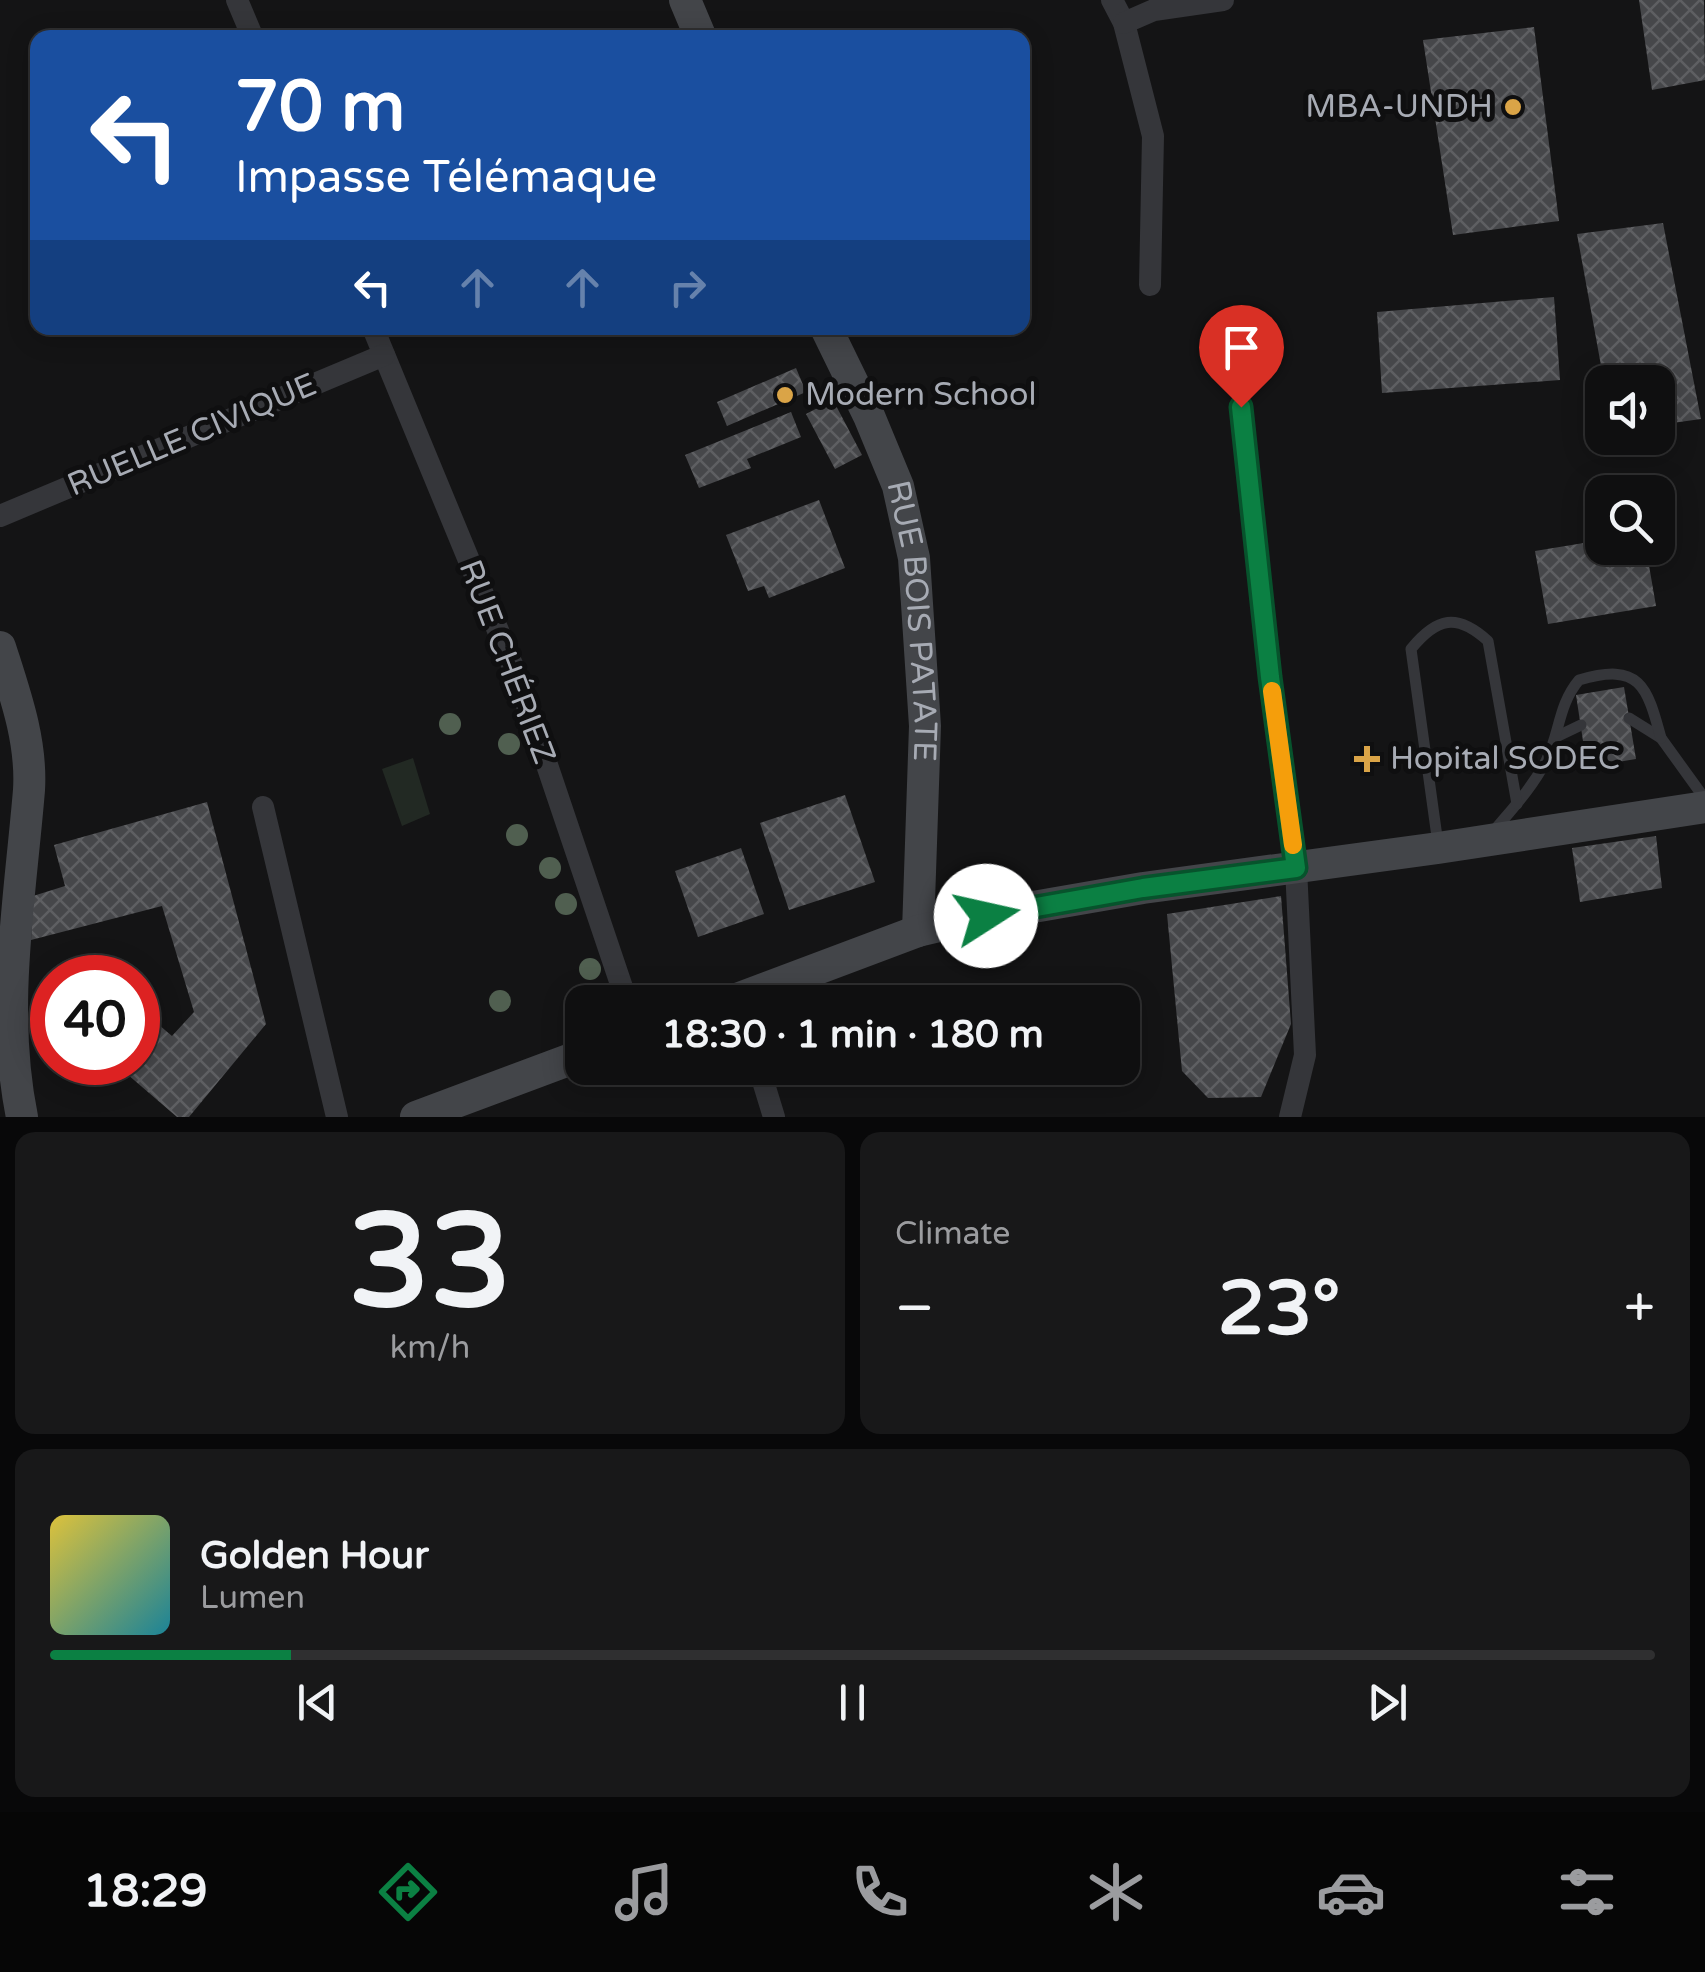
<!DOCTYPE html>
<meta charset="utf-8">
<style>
:root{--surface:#0f0f10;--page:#181819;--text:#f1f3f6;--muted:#9b9c9f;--line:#2f2f30;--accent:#0b8043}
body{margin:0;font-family:"Varela Round",sans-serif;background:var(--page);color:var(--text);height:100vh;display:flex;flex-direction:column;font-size:38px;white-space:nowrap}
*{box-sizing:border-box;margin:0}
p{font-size:32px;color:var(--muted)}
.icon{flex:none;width:55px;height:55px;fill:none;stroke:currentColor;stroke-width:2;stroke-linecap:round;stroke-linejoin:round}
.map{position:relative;height:1117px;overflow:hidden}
.drawer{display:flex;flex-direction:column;gap:15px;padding:15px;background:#080809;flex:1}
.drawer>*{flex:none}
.top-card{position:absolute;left:30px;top:30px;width:1000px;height:305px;border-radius:20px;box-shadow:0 5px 25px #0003,0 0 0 2px var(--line);background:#1a4fa0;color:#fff;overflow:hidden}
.controls{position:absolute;left:1585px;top:365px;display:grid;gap:20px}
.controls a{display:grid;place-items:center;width:90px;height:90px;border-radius:20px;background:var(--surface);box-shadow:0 5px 25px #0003,0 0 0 2px var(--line);font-size:50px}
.speed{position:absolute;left:30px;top:955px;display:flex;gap:20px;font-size:50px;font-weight:700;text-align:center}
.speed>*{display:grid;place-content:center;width:130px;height:130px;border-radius:50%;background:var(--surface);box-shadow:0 5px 25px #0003,0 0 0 2px var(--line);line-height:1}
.speed .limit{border:15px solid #d22;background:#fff;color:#111}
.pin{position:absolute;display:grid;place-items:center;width:85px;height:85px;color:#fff;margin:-102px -42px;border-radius:50% 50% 50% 0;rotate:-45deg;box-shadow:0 0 10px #0007}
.pin .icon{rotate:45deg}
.me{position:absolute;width:110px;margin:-55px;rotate:80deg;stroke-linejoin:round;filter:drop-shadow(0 0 8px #0008)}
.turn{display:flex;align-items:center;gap:35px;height:210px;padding:0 40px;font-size:45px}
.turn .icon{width:130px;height:130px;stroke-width:2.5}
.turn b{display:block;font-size:70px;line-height:85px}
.lanes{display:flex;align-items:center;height:95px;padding:0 40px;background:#0003;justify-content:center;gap:50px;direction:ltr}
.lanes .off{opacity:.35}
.big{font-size:75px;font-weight:700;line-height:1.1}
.drawer .card{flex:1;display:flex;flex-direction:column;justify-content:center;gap:15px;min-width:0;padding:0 35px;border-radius:20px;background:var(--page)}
.drawer .dial{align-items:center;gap:0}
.dial b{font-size:130px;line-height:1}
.song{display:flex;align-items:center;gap:30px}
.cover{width:120px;height:120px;border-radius:15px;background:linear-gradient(135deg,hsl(50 70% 55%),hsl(190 70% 35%))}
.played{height:10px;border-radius:5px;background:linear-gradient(90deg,var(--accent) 15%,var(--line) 15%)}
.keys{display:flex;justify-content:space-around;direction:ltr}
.heat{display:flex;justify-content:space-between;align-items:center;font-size:55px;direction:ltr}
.drawer .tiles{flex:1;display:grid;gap:15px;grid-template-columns:1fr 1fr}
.card:last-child{grid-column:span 2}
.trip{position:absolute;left:565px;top:985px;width:575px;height:100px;border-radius:20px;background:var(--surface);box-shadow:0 5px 25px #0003,0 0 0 2px var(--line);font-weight:700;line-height:100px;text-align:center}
.tab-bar{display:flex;height:160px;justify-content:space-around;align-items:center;background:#060606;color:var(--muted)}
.tab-bar .icon{width:70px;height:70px}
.tab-bar .on{color:var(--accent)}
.tab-bar b{font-size:45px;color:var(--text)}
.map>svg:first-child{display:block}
.garden{fill:#222923}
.building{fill:url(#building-cross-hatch)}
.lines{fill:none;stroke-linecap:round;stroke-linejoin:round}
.lane{stroke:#35363a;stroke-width:11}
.street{stroke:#35363a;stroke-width:22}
.secondary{stroke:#434549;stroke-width:32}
.tree{fill:#505f50}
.route-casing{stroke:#07532c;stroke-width:25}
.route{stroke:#0b8043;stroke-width:18}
.slow{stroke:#f59e0b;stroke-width:18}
.poi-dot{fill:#daa447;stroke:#0f0f10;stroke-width:4}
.labels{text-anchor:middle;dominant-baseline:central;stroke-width:10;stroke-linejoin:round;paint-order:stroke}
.poi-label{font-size:32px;fill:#a7abb4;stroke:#0f0f10;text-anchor:start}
.street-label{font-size:32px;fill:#a7abb4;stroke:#0f0f10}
</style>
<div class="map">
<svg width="1705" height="1117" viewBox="0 0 1705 1117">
<defs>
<pattern id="building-cross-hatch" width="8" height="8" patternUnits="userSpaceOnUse" patternTransform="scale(2.5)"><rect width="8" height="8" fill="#46474a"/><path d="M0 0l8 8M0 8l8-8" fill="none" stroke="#5e5f62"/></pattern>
</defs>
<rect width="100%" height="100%" fill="#141415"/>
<polygon class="garden" points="413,758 430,814 402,826 382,769"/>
<g class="building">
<polygon points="1639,0 1704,0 1705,80 1652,90"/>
<polygon points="1534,27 1559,221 1453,235 1423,40"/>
<polygon points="1663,223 1701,419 1658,425 1658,382 1604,382 1577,234"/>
<polygon points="1554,297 1560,380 1382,393 1377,312"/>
<polygon points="796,368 806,392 727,426 717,402"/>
<polygon points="833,400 862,455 835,469 806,414"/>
<polygon points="791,412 801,437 747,459 751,468 699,488 685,455"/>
<polygon points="819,500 845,568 769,598 764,586 748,591 726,535"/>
<polygon points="1602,540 1602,548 1646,548 1656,606 1548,624 1535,551"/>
<polygon points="1624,687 1636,759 1587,767 1576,695"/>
<polygon points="845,795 875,882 789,910 760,823"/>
<polygon points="207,802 266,1024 189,1117 177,1117 113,1062 138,1062 138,1007 172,1036 194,1012 162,906 31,940 33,896 65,886 54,845"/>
<polygon points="1656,836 1662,888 1580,902 1572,848"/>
<polygon points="741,848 764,914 698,937 675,871"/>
<polygon points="1281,896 1291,1024 1261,1097 1208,1098 1182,1071 1167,914"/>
</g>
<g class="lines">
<g class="lane">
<polyline points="1241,407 1270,677 1296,865"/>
<polyline points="1629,718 1661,738 1705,799"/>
<polyline points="1556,737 1581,725"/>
<path d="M1493,832C1512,809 1532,788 1546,761C1560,733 1558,705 1579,680C1640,662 1647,686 1661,738"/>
<path d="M1438,844L1411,649C1437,617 1457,613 1488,641L1517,804"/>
</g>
<g class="street">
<polyline points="237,0 253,38"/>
<polyline points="1112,0 1124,23 1153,136 1150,285"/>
<polyline points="1124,23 1154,10 1223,0"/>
<polyline points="373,328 518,679 627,1002"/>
<polyline points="0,516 384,355"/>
<polyline points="263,807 337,1117"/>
<polyline points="759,1068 774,1117"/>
<polyline points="1290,1117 1305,1055 1296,868"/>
</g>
<g class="secondary">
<polyline points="685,0 701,38"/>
<path id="s1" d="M826,328L869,416L898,486L914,558L925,726L918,931"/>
<path d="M0,647C15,694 32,741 29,790C20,899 0,1010 22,1117"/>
<polyline points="729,1002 918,931 987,915 1143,888 1438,848 1705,807"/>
<polyline points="416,1117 582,1055"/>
</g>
</g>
<g class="tree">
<circle cx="450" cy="724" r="11"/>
<circle cx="509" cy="744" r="11"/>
<circle cx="517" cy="835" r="11"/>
<circle cx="550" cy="868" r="11"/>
<circle cx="566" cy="904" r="11"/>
<circle cx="590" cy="969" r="11"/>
<circle cx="500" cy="1001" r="11"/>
</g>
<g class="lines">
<g class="route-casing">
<polyline id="route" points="986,916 1143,888 1296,868 1270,677 1241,407"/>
</g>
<use href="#route" class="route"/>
<polyline class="slow" points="1272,691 1293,845"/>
</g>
<g class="poi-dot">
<circle cx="1513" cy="107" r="10"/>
<circle cx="785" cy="395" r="10"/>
<path d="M1362 744h10v10h10v10h-10v10h-10v-10h-10v-10h10z"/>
</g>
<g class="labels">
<g class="poi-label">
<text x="1493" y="107" text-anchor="end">MBA-UNDH</text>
<text x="805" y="395">Modern School</text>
<text x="1390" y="759">Hopital SODEC</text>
</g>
<g class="street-label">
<text transform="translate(192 435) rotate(-23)">RUELLE CIVIQUE</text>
<text stroke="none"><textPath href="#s1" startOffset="310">RUE BOIS PATATE</textPath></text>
<text transform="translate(507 662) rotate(69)">RUE CHÉRIEZ</text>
</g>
</g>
</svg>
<div class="controls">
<a><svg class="icon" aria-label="sound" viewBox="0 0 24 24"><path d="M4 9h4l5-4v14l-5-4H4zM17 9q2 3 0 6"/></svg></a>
<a><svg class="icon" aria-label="search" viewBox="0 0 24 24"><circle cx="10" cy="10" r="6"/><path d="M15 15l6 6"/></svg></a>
</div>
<div class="speed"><div class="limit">40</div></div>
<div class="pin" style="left:1241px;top:407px;background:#d93025"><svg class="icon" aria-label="arrive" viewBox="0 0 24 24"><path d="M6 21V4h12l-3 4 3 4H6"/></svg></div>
<svg class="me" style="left:986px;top:916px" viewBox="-20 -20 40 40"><circle r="19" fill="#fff"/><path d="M0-13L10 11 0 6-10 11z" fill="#0b8043"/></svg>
<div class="trip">18:30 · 1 min · 180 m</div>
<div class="top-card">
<div class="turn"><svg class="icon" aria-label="left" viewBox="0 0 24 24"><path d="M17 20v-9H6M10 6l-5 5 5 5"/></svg><div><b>70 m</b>Impasse Télémaque</div></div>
<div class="lanes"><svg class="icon" aria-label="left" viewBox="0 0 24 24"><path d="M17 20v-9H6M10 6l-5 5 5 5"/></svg><svg class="icon off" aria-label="ahead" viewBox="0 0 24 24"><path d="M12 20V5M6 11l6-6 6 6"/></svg><svg class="icon off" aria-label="ahead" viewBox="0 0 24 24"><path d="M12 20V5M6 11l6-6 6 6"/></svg><svg class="icon off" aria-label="right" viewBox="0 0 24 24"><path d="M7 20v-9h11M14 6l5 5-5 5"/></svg></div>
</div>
</div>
<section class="drawer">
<div class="tiles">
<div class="card dial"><b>33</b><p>km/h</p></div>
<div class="card"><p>Climate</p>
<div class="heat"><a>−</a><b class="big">23°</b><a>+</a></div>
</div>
<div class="card">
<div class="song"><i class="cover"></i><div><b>Golden Hour</b><p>Lumen</p></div></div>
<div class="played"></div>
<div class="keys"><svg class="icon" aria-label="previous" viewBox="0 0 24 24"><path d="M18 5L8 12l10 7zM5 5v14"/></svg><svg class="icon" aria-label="pause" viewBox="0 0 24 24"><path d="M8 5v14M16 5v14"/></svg><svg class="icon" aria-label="next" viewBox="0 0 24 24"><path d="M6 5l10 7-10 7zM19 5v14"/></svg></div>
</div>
</div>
</section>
<nav class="tab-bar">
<b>18:29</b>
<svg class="icon on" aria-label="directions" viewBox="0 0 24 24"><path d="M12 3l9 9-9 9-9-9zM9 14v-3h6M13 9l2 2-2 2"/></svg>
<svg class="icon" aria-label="music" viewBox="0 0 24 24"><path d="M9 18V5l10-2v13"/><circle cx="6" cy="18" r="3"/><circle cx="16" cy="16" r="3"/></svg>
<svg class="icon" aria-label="phone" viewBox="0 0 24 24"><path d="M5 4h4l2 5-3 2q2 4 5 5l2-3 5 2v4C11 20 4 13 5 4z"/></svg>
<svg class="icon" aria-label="climate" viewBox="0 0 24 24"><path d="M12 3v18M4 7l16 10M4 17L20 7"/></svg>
<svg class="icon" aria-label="car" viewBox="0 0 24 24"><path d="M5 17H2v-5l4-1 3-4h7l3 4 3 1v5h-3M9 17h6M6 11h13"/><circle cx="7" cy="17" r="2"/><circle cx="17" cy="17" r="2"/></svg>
<svg class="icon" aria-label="filters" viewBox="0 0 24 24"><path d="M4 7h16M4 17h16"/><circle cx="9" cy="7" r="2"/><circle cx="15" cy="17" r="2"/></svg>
</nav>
